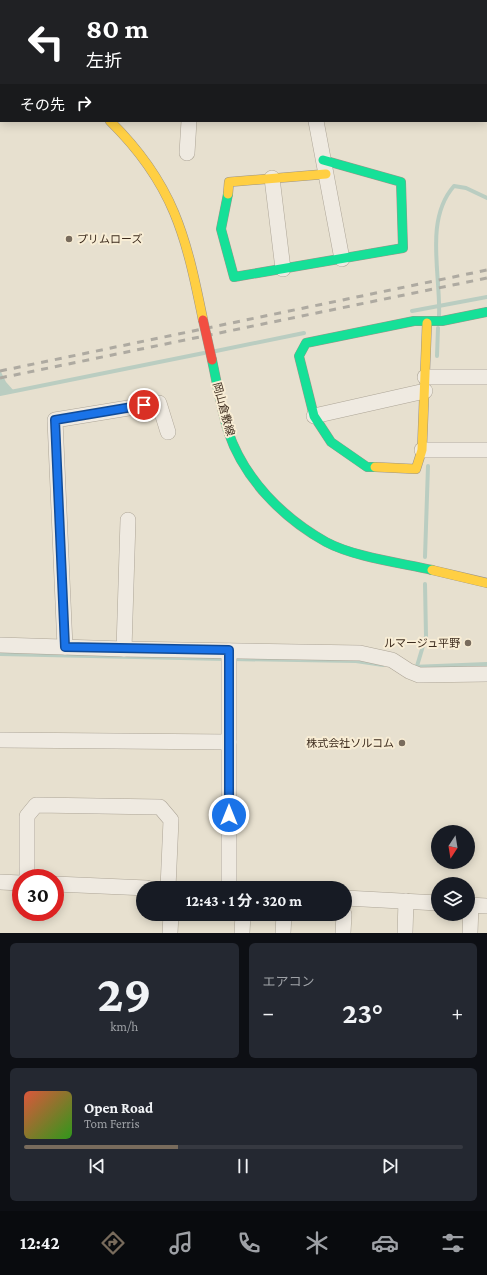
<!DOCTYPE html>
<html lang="ja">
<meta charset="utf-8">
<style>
:root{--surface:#171b24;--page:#242831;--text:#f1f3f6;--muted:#9ea1a6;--line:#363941;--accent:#786b5c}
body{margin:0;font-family:"Crimson Pro","Noto Sans JP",serif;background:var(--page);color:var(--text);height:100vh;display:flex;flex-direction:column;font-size:15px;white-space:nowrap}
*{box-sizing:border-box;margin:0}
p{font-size:13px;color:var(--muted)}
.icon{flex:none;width:22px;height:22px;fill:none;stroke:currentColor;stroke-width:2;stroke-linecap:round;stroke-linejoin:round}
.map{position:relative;height:933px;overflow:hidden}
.side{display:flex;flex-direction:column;gap:10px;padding:10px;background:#0d0f14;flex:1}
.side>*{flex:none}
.guide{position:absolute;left:0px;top:0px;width:487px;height:122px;box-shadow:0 2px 10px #0003;background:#202124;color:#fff;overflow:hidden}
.needle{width:26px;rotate:192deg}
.fabs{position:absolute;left:431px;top:825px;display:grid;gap:8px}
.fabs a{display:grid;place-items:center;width:44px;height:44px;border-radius:50%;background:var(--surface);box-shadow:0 2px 10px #0003;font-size:20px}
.speed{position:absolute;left:12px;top:869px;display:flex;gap:8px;font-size:20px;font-weight:700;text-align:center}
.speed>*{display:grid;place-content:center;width:52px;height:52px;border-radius:50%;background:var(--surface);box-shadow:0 2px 10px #0003;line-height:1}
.speed .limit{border:6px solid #d22;background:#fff;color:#111}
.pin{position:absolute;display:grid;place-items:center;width:34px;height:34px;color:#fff;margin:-17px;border:2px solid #fff;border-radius:50%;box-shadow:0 1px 4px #0007}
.me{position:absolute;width:44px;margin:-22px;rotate:0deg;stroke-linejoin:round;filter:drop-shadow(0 0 3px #0008)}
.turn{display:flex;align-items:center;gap:14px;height:84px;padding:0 20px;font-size:18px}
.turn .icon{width:52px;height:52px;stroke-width:2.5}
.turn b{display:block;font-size:28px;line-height:34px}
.then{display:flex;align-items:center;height:38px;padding:0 20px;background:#0003;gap:8px;font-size:15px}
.big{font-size:30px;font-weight:700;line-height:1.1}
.side .card{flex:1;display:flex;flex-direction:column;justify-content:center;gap:6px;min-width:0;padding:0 14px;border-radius:6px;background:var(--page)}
.side .dial{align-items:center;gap:0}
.dial b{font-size:52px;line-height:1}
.song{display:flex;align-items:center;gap:12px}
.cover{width:48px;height:48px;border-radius:6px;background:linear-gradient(135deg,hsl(10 70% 55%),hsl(110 70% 35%))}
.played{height:4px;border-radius:2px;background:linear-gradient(90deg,var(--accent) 35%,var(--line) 35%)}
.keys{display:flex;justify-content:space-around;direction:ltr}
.heat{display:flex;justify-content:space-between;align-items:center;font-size:22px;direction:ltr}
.side .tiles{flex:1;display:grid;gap:10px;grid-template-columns:1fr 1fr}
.card:last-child{grid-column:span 2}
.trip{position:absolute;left:136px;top:881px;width:216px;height:40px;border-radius:20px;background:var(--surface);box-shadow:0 2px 10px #0003;font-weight:700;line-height:40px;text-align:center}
.tab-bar{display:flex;height:64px;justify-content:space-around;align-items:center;background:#090b0e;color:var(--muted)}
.tab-bar .icon{width:28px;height:28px}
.tab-bar .active{color:var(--accent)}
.tab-bar b{font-size:18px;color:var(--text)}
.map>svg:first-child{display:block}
.water{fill:#bacdc1}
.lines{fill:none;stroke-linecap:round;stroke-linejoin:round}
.stream{stroke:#bacdc1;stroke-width:4}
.street-casing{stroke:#ada597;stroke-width:16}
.fast-casing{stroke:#9c9488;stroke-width:10}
.slow-casing{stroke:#9c9488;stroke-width:10}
.street{stroke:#efeae1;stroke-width:15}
.fast{stroke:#16e098;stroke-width:9}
.slow{stroke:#ffcf43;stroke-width:9}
.rail{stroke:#aeaaa1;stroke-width:3;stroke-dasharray:7 7;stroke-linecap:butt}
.jam-bridge-casing{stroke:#9c9488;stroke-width:10;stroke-linecap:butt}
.jam-bridge{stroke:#f24e42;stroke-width:9}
.route-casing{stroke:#114b97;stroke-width:10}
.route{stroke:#1a73e8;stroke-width:7}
.poi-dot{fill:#786b5c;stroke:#f8edd5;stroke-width:1.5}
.labels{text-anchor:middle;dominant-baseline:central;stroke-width:4;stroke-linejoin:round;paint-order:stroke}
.poi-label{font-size:11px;fill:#3d2c1e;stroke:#f8edd5;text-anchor:end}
.street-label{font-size:11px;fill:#3d2c1e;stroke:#f8edd5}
</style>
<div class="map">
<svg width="487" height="933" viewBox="0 0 487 933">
<rect width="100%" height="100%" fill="#e7e0cf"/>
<polygon class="water" points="0,370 6,382 14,391 0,394"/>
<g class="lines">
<g class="stream">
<polyline points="485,0 487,0"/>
<polyline points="412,311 487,297"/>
<path d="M439,316C441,275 424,220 454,186L466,188L487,198"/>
<polyline points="216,351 304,333"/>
<polyline points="437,356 438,328"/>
<polyline points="0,394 204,353"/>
<polyline points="425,557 428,466"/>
<polyline points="0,654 226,659"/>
<polyline points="232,659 356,661 383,665"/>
<polyline points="417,666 426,636 425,584"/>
<polyline points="412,667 487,664"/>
</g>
<g class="street-casing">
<g id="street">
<polyline points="198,1 198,0"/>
<polyline points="233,1 233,0"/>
<polyline points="335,1 335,0"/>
<polyline points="316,121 342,259"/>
<polyline points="187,153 189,121"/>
<polyline points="272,178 283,269"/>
<polyline points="425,377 487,377"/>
<polyline points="314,416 425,391"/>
<polyline points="422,450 487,450"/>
<polyline points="0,645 124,649 360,653 392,660 409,671 419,675 487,674"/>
<polyline points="65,647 55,420 159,403 168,432"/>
<polyline points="124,649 128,520"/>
<polyline points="229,651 229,888"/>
<polyline points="0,740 229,742"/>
<polyline points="27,878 27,816 36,805 160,807 171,820 168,888"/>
<polyline points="0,882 21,883"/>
<polyline points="55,884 147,888"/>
<polyline points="345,898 438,903"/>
<polyline points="468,905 487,906"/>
<polyline points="170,933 171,914"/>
<polyline points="242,933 243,914"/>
<polyline points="283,933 284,914"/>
<polyline points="343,933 344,914"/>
<polyline points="405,933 406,901"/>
<polyline points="470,933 471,905"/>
</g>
</g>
<g class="fast-casing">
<g id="fast">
<polyline points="0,59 1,59"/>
<polyline points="228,194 221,229 234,277 403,248 401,182 323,160"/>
<path d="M212,360C217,383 221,408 228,431C244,479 283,518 326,542C354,557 401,563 432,570"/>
<polyline points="375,467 367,467 331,442 314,416 299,356 306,343 414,321 442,321 487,312"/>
</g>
</g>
<g class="slow-casing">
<g id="slow">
<path d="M110,121C174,184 186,236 203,320"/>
<polyline points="228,194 229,182 326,174"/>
<polyline points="375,467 416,469 422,450 427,323"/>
<polyline points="432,570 487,583"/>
</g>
</g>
<use href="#street" class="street"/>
<use href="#fast" class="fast"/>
<use href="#slow" class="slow"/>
<g class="rail">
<polyline points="0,371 487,270"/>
<polyline points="0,378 487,278"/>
</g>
<g class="jam-bridge-casing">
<polyline id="jam-bridge" points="203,320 212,360"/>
</g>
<use href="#jam-bridge" class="jam-bridge"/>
</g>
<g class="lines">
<g class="route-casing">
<polyline id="route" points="144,405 55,420 65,647 229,650 229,815"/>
</g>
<use href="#route" class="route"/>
</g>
<g class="poi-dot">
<circle cx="69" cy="239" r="4"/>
<circle cx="468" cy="643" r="4"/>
<circle cx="402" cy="743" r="4"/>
</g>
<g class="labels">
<g class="poi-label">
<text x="77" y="239" text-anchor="start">プリムローズ</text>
<text x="460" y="643">ルマージュ平野</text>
<text x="394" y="743">株式会社ソルコム</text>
</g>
<g class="street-label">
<text transform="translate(224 409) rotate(75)">岡山倉敷線</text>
</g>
</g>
</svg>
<div class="fabs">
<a><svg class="needle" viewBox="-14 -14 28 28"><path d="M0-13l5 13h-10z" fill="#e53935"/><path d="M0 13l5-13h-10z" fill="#9ea1a6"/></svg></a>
<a><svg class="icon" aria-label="layers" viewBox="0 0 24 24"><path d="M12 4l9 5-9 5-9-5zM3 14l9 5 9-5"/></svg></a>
</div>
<div class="speed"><div class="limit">30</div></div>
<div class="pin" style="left:144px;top:405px;background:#d93025"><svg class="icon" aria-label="arrive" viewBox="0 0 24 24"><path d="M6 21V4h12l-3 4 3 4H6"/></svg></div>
<svg class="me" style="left:229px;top:815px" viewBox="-20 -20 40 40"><circle r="17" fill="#1a73e8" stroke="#fff" stroke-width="3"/><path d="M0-11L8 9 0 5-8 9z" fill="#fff"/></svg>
<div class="trip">12:43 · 1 分 · 320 m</div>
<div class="guide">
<div class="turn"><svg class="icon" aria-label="left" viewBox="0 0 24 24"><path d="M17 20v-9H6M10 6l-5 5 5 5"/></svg><div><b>80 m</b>左折</div></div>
<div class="then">その先<svg class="icon" aria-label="right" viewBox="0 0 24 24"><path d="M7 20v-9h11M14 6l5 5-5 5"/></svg></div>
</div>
</div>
<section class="side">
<div class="tiles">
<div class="card dial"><b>29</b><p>km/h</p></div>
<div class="card"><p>エアコン</p>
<div class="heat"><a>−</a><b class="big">23°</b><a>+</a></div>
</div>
<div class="card">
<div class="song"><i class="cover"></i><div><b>Open Road</b><p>Tom Ferris</p></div></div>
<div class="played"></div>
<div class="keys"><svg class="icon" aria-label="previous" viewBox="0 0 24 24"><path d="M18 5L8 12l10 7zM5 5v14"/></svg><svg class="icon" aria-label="pause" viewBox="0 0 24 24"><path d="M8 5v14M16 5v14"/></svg><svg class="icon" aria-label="next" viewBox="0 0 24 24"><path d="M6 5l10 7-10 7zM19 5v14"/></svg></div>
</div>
</div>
</section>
<nav class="tab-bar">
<b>12:42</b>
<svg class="icon active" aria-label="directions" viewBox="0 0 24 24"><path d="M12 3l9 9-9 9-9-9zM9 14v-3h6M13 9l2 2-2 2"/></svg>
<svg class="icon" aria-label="music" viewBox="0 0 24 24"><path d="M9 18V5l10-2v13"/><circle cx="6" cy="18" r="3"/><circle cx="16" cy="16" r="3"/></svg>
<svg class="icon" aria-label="phone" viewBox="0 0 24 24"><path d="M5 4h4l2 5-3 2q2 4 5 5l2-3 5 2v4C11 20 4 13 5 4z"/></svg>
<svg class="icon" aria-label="climate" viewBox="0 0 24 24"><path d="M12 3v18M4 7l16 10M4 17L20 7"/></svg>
<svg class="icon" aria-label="car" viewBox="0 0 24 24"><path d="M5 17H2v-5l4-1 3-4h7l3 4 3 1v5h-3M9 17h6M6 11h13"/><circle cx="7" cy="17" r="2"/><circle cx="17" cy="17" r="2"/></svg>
<svg class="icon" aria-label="filters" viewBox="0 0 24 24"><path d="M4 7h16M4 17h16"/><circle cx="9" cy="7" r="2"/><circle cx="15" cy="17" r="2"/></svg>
</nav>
